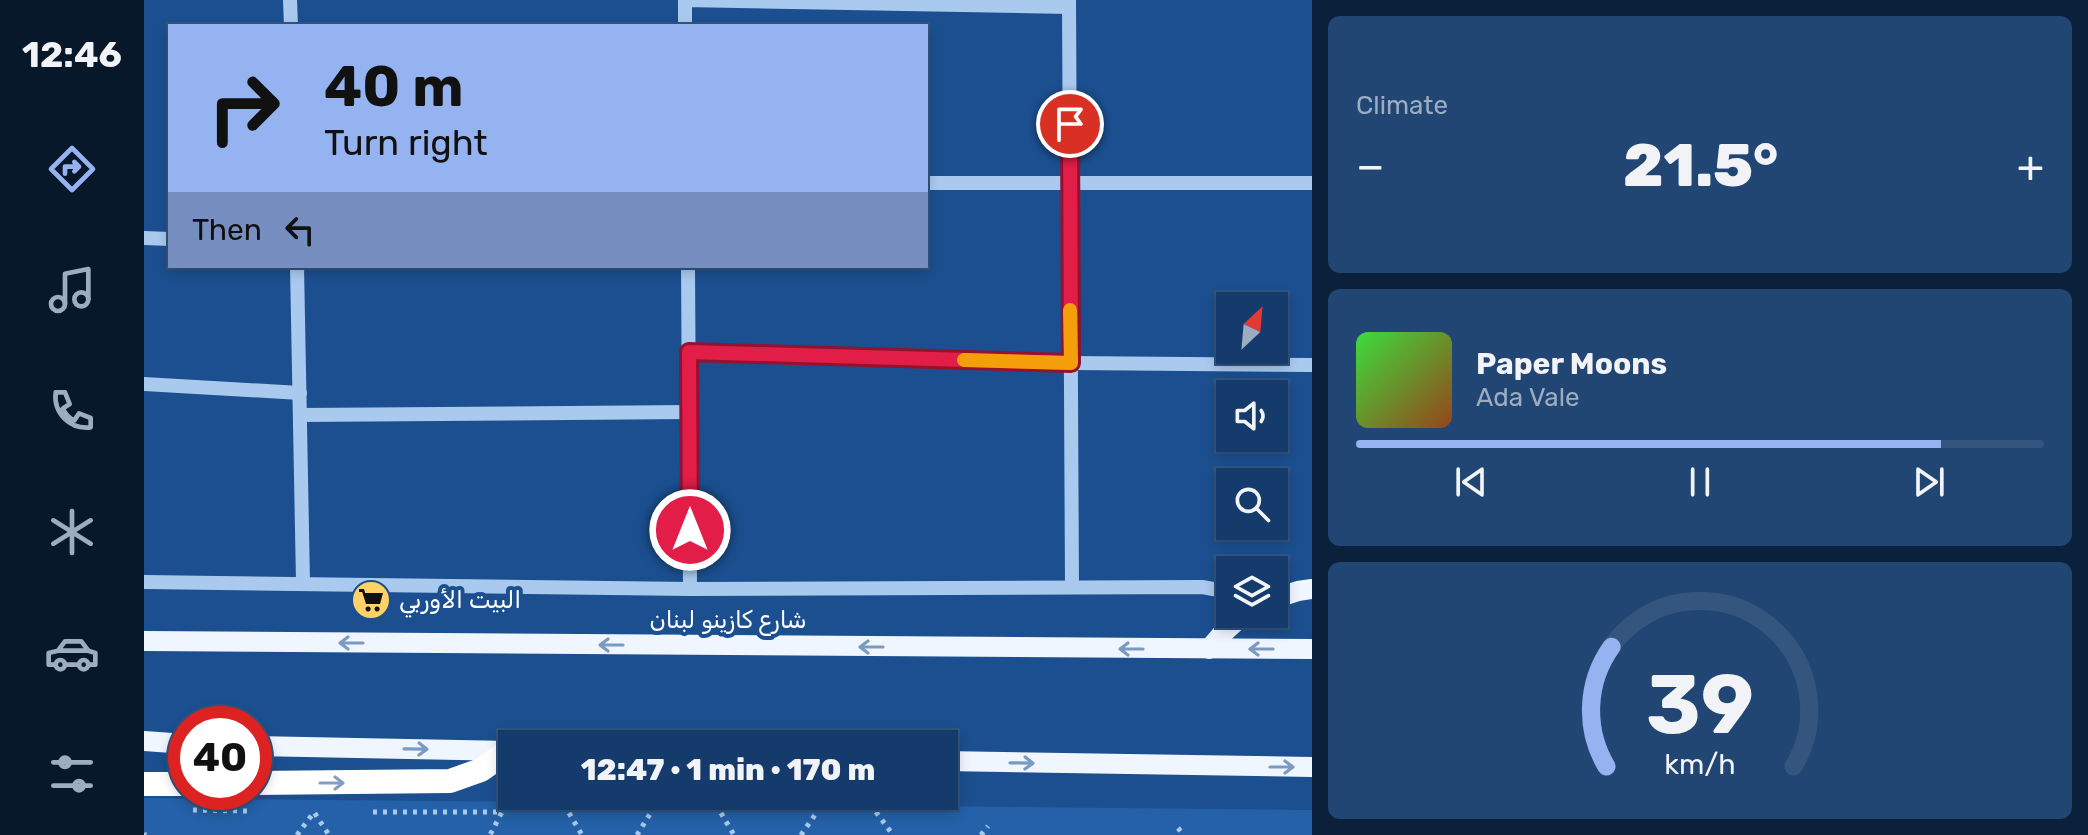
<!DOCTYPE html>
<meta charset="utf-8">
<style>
:root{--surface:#143b6b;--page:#214673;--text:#f1f3f6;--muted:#9dadc1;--line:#33557e;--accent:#95b2f1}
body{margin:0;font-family:Rubik,Vazirmatn,sans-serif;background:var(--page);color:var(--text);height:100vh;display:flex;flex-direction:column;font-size:30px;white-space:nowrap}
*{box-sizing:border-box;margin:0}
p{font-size:26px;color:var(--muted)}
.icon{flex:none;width:44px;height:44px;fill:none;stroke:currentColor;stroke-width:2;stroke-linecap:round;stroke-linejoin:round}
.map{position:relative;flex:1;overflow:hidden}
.panel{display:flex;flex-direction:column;gap:16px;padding:16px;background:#0b203b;width:776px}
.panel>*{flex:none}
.guide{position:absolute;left:24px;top:24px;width:760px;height:244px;border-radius:0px;box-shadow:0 4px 12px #0003,0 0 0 2px var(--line);background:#95b2f1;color:#111;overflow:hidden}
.needle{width:52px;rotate:26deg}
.controls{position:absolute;left:1072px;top:292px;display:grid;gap:16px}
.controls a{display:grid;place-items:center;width:72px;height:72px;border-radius:0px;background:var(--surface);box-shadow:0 4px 12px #0003,0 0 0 2px var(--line);font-size:40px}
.speed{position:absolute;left:24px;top:706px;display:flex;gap:16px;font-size:40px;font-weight:700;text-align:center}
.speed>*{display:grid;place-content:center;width:104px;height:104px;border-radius:50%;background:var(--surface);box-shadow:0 4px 12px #0003,0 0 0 2px var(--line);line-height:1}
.speed .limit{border:12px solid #d22;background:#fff;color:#111}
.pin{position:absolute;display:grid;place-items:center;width:68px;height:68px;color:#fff;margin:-34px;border:4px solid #fff;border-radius:50%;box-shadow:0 2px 8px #0007}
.me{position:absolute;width:88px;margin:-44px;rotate:0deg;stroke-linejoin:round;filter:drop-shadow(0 0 6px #0008)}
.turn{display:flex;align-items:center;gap:28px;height:168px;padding:0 24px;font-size:36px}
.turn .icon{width:104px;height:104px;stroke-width:2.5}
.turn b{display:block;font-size:56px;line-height:68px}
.then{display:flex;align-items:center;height:76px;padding:0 24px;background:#0003;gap:16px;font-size:30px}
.big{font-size:60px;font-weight:800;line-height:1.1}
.panel .widget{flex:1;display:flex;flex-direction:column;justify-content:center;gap:12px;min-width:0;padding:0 28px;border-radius:12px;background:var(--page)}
.panel .dial{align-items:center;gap:0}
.dial svg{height:208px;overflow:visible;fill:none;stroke:var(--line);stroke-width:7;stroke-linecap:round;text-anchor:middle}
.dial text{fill:var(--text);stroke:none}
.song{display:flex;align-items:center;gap:24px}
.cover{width:96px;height:96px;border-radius:12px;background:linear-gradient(135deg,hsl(120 70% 55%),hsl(20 70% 35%))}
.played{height:8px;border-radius:4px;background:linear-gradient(90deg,var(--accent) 85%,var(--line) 85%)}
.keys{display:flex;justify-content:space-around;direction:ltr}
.heat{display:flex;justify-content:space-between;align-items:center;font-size:44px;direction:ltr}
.trip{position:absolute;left:354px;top:730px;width:460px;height:80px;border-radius:0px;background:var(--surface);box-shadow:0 4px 12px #0003,0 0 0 2px var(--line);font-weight:800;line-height:80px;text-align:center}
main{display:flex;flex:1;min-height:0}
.dock{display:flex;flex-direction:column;width:144px;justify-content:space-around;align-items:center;background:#08182b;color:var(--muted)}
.dock .icon{width:56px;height:56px}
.dock .current{color:var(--accent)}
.dock b{font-size:36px;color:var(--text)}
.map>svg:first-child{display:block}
.green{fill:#2461a8}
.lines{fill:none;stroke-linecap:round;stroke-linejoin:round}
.path{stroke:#a9c9ee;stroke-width:5;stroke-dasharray:4 6;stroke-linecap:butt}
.minor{stroke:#a9c9ee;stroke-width:14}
.major{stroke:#f0f6ff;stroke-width:20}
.highway{stroke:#fff;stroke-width:24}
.oneway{stroke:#7b9ac1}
.oneway2{stroke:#829ec1}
.route-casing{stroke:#92132f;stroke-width:20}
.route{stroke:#e11d48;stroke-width:14}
.slow{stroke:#f59e0b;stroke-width:14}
.labels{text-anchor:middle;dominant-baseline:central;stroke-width:8;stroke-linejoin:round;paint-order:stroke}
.poi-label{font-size:24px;fill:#fff;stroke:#1b4f8f;text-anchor:start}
.street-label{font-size:24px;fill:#fff;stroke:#1b4f8f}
</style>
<main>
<nav class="dock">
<b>12:46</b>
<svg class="icon current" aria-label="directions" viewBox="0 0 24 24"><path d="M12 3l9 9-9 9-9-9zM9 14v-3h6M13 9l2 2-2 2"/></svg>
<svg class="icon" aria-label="music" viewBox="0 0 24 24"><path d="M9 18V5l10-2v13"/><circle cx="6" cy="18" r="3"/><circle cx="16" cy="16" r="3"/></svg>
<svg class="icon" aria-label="phone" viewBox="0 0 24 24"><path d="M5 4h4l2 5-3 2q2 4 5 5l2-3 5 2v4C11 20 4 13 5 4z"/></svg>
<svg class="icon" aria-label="climate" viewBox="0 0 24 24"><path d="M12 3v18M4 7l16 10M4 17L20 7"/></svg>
<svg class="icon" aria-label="car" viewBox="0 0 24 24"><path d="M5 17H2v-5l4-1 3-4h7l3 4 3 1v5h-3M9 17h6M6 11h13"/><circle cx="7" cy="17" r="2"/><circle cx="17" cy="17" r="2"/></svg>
<svg class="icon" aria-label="filters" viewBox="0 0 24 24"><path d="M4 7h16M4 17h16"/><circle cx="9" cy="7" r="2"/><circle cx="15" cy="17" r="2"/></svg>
</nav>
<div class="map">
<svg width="1168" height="835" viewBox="0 0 1168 835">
<rect width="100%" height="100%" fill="#1b4f8f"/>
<polygon class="green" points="0,798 1168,810 1168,835 0,835"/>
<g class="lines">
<g class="path">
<polyline points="49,810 103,811"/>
<polyline points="229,812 358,812 346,835"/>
<polyline points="732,812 749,835"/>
<polyline points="425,813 438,835"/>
<polyline points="577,813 590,835"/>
<polyline points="1034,828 1040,835"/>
<polyline points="0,833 1,835"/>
<polyline points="153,835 170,812 185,835"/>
<polyline points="493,835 506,814"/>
<polyline points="657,835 673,812"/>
<polyline points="837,835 844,826"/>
</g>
<g class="minor">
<polyline points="146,0 147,26"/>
<polyline points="925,0 928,587"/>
<polyline points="541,26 541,0 925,7"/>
<polyline points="782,183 1168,183"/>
<polyline points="0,238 26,239"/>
<polyline points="153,266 159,582"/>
<polyline points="544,266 546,589"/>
<polyline points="545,352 927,363 1168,365"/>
<polyline points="0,384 156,393"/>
<polyline points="156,415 546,412"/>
<polyline points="0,582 546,589 1058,587 1086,592"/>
</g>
<g class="major">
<polyline points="1130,599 1154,591 1168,589"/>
<polyline points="0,641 1168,649"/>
<polyline points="1065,649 1077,635 1100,614"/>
<polyline points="0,741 42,744"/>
<polyline points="110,746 368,751"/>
<polyline points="800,761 1168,767"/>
</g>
<g class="highway">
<polyline points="110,783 306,781 337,770 364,751"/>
<polyline points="0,784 42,784"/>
</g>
</g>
<defs><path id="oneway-shaft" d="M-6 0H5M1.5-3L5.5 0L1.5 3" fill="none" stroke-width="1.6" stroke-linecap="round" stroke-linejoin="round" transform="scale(2)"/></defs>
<g class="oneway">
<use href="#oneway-shaft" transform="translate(207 643) rotate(-180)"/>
<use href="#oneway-shaft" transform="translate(467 645) rotate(-180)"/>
<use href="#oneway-shaft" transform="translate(727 647) rotate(-180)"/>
<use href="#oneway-shaft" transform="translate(987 649) rotate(180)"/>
<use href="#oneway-shaft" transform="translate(1117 649) rotate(-180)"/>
<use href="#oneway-shaft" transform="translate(272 749) rotate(1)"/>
<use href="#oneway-shaft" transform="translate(878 763) rotate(1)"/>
<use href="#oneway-shaft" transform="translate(1138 767)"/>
</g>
<use class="oneway2" href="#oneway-shaft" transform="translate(188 783)"/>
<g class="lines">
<g class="route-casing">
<polyline id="route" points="546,530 545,352 927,363 926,124"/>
</g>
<use href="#route" class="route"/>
<polyline class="slow" points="820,360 927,363 926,310"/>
</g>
<defs>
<g id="supermarket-disc" transform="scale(2)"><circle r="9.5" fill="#ffd166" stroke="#1b4f8f"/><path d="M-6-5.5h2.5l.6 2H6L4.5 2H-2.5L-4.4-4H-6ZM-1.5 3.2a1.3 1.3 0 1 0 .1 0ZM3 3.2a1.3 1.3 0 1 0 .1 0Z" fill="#111"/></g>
</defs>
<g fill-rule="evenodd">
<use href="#supermarket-disc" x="227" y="600"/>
</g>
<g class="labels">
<g class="poi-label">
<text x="255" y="600">البيت الأوربي</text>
</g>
<g class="street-label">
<text x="584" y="620">شارع كازينو لبنان</text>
</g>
</g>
</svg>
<div class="controls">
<a><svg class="needle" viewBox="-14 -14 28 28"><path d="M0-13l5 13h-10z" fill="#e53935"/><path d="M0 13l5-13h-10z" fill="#9dadc1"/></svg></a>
<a><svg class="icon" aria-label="sound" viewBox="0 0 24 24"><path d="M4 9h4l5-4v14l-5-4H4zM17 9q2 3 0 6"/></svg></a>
<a><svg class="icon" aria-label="search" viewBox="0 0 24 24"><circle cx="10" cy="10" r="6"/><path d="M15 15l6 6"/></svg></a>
<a><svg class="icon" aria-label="layers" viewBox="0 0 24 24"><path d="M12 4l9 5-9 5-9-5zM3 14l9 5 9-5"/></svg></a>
</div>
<div class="speed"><div class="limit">40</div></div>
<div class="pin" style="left:926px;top:124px;background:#d93025"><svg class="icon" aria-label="arrive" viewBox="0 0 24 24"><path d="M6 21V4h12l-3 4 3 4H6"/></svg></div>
<svg class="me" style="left:546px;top:530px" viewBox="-20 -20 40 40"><circle r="17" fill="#e11d48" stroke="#fff" stroke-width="3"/><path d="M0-11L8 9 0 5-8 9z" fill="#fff"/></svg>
<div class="trip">12:47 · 1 min · 170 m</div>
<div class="guide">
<div class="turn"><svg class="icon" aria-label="right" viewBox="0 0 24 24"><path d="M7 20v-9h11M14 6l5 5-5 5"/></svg><div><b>40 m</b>Turn right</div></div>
<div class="then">Then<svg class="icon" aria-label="left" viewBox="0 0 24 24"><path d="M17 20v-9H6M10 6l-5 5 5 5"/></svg></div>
</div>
</div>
<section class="panel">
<div class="widget"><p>Climate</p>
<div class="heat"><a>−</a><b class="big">21.5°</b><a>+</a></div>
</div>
<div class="widget">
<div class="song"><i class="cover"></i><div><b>Paper Moons</b><p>Ada Vale</p></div></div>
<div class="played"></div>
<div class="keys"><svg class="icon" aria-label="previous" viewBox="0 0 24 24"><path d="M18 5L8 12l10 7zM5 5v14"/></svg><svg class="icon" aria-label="pause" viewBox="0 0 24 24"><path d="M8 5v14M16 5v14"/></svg><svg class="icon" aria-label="next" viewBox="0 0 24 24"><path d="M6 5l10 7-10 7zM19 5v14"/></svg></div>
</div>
<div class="widget dial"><svg viewBox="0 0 100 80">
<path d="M14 69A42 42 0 1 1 86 69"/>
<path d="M14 69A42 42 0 0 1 16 23" stroke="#95b2f1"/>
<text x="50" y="56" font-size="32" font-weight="700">39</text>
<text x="50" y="72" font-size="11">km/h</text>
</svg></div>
</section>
</main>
